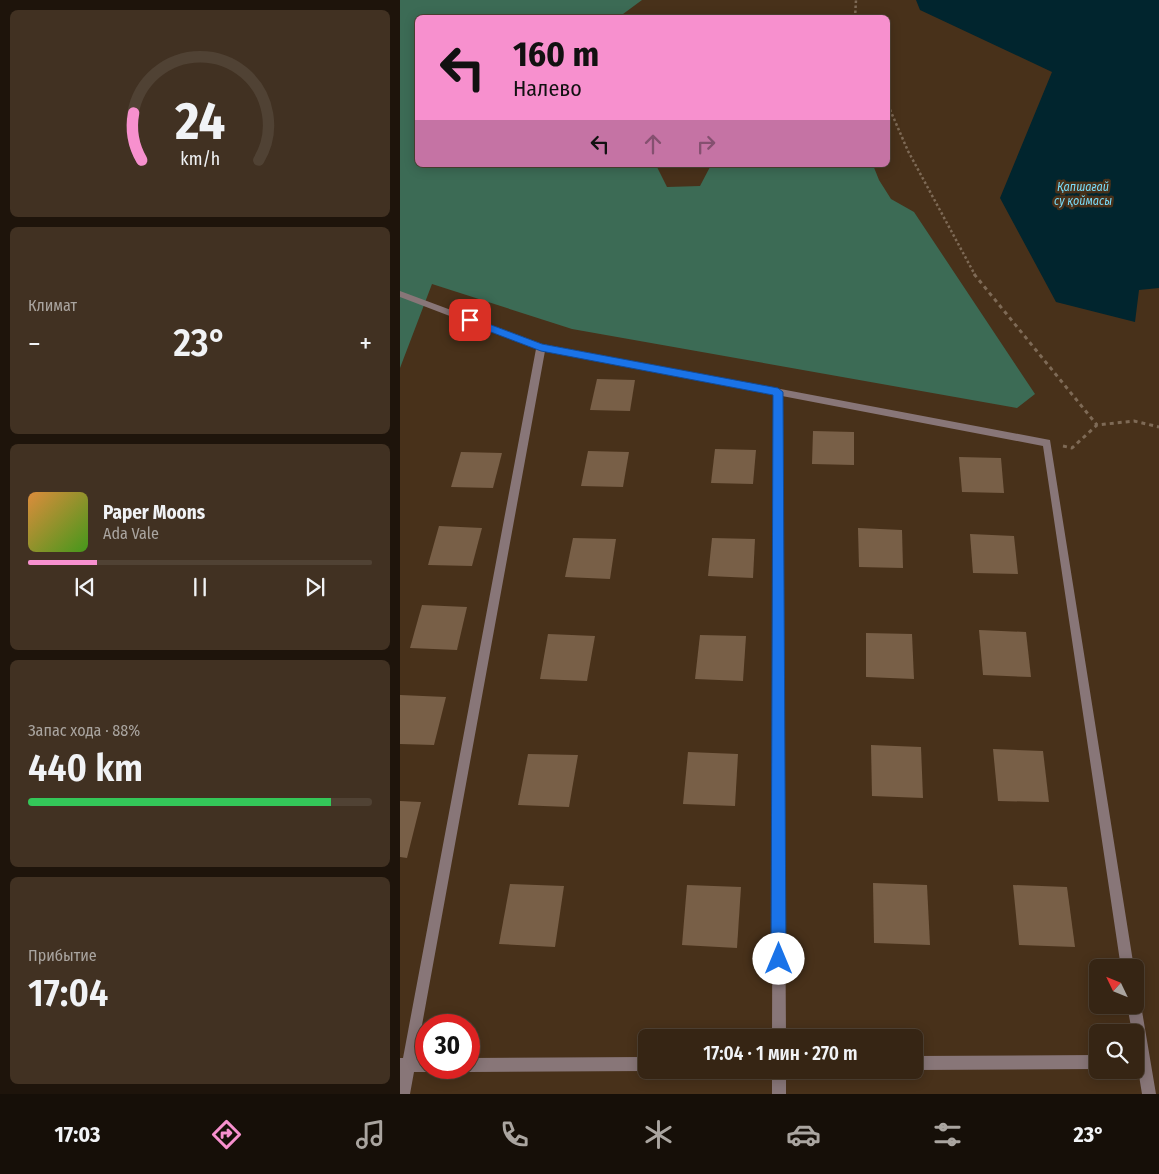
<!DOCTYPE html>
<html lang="ru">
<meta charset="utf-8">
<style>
:root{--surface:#362514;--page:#413122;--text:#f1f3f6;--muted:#aaa5a0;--line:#504234;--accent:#f790ce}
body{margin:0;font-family:"Fira Sans Condensed",sans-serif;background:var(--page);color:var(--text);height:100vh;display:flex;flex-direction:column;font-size:19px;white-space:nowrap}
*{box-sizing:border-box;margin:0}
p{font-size:16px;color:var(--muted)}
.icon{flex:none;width:28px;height:28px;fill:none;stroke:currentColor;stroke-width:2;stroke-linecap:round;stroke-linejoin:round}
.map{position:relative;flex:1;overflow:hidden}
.details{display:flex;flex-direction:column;gap:10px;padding:10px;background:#1e140b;width:400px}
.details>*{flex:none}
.guide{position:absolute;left:15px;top:15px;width:475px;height:152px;border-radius:8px;box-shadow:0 2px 12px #0003,0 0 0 1px var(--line);background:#f790ce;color:#111;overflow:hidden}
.needle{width:32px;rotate:313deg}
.controls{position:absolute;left:689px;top:959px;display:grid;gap:10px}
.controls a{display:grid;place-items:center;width:55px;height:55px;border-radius:8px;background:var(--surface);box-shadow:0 2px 12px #0003,0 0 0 1px var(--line);font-size:25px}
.speed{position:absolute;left:15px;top:1014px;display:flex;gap:10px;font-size:25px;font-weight:700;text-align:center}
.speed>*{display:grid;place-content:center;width:65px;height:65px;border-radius:50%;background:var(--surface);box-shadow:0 2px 12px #0003,0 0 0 1px var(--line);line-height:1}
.speed .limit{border:8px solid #d22;background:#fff;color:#111}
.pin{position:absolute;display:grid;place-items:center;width:42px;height:42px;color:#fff;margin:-21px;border-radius:10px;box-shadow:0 2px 8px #0006}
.me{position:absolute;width:55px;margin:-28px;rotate:0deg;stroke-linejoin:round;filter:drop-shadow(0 0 4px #0008)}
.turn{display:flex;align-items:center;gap:18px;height:105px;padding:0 15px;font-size:22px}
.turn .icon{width:65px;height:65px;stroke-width:2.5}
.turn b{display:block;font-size:35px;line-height:42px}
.lanes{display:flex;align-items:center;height:48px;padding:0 15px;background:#0003;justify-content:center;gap:25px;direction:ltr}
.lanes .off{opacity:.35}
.big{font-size:38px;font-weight:600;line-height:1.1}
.details .widget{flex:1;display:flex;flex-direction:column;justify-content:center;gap:8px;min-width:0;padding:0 18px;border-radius:8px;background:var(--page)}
.details .dial{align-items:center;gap:0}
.dial svg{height:130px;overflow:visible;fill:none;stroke:var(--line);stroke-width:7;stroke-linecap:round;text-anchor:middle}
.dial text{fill:var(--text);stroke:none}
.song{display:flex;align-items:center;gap:15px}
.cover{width:60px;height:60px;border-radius:8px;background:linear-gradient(135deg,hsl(30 70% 55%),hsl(100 70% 35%))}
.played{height:5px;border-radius:2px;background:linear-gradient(90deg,var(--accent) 20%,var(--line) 20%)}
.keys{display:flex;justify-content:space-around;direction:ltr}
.heat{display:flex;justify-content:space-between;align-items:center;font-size:28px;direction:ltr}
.charge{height:8px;border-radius:4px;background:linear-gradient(90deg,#34c759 88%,var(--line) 0)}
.trip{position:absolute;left:238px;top:1029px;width:285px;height:50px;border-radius:8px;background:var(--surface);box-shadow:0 2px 12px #0003,0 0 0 1px var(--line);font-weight:600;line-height:50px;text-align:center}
.menu{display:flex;height:80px;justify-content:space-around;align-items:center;background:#160f08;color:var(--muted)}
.menu .icon{width:35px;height:35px}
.menu .current{color:var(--accent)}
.menu b{font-size:22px;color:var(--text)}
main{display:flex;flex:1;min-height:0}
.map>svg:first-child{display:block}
.green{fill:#3c6b55}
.water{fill:#01252e}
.building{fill:#785f47}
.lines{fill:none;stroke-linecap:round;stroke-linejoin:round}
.path-far1{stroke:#7e6a56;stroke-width:2.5;stroke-dasharray:2.5 2.5;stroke-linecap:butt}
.path{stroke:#7e6a56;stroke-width:3;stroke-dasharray:4 4;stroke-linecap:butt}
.street{fill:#887678;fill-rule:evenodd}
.route{fill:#1a73e8;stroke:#114b97}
.labels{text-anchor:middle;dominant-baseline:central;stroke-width:5;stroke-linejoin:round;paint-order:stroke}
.far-water-label{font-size:12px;font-style:italic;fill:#79dcf9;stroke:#48311a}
</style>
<main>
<section class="details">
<div class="widget dial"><svg viewBox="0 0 100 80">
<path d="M14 69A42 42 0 1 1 86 69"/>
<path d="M14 69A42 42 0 0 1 9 40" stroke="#f790ce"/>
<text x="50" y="56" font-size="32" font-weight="700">24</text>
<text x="50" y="72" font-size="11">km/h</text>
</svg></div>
<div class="widget"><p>Климат</p>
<div class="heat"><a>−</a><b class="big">23°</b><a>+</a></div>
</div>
<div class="widget">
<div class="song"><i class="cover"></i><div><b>Paper Moons</b><p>Ada Vale</p></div></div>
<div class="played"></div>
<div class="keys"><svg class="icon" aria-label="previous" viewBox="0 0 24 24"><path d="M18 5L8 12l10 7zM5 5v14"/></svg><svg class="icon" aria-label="pause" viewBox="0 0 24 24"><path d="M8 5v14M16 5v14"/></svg><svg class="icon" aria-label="next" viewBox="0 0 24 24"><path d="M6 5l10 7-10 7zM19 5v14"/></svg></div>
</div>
<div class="widget"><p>Запас хода · 88%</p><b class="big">440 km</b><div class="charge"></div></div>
<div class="widget"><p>Прибытие</p><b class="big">17:04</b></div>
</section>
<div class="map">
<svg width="759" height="1094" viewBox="0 0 759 1094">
<rect width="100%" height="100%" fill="#48311a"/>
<polygon class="green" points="0,0 242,0 219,17 18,18 18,165 256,165 267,187 300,186 311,165 473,165 479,180 491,199 514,212 635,394 617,408 172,329 32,284 0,368"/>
<polygon class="water" points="516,0 759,0 759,288 739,290 735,322 656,302 600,198 652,72 520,10"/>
<g class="building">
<polygon points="197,379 235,380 230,411 190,410"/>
<polygon points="413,431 454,432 454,465 412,464"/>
<polygon points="315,449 356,450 353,484 311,483"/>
<polygon points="188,451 229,452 223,487 181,486"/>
<polygon points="61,452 102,453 93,488 51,487"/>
<polygon points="559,457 601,458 604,493 562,492"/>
<polygon points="39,526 82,528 72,566 28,565"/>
<polygon points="458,528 502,530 503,568 459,567"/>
<polygon points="570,534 614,536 618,574 573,573"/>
<polygon points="173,538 216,539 210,579 165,577"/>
<polygon points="312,538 355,539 353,578 308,576"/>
<polygon points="22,605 67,607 57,650 10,648"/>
<polygon points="579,630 626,632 631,677 583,675"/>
<polygon points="466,633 512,634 514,679 466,677"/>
<polygon points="148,634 195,636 187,681 140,679"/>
<polygon points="300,635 346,636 343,681 295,679"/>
<polygon points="0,695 46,697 34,745 0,744"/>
<polygon points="471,745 521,747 523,798 472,796"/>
<polygon points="593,749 643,751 649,802 598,801"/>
<polygon points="288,752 338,754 335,806 283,804"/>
<polygon points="128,754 178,755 169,807 118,805"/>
<polygon points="0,801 21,802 7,858 0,857"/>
<polygon points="473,883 527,885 530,945 474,943"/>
<polygon points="110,884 164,886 155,947 99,944"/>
<polygon points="287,885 341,887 337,948 282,945"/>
<polygon points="613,885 667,887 675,947 619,945"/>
</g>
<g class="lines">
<g class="path-far1">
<polyline points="455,18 456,0"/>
<polyline points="488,105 508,151 575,275"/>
</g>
<g class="path">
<polyline points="574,274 697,425"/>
<polyline points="663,446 672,448 697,425 734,421 759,427"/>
</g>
<g class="street">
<polygon points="0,291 142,344 650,440 734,968 721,968 643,446 382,396 386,1038 372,1038 374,395 145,351 16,1058 26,1058 26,1068 32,1068 31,1070 26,1072 14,1072 10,1094 0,1094 0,1058 3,1058 136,349 0,297"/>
<polygon points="735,999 739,1000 741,1005 756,1094 742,1094 735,1051 735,1032 732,1032 727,1005 735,1005"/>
<polygon points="698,1055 698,1069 514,1070 514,1056"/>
<polygon points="246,1057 246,1070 248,1070 246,1071 69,1072 64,1070 63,1068 69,1068 69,1058"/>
<rect x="372" y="1070" width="14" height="24"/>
</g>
</g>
<polygon class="route" points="70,317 142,344 378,388 383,392 386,959 384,964 379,967 374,964 371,959 373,395 141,351 67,323 67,318"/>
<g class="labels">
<g class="far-water-label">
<text x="683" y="187">Қапшағай<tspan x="683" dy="14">су қоймасы</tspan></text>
</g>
</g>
</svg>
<div class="controls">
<a><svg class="needle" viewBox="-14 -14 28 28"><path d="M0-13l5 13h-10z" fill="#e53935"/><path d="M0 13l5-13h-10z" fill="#aaa5a0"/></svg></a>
<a><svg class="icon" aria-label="search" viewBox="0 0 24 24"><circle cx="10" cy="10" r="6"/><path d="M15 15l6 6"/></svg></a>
</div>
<div class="speed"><div class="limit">30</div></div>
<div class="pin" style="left:70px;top:320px;background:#d93025"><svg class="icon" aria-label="arrive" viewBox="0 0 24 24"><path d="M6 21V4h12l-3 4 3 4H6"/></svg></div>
<svg class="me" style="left:379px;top:959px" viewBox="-20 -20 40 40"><circle r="19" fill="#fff"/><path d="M0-13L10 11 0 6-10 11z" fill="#1a73e8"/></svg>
<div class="trip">17:04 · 1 мин · 270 m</div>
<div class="guide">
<div class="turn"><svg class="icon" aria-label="left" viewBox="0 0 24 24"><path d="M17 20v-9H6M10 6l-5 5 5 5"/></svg><div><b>160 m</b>Налево</div></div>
<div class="lanes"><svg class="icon" aria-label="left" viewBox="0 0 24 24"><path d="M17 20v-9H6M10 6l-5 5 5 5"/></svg><svg class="icon off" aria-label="ahead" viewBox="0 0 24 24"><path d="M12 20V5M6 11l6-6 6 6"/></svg><svg class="icon off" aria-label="right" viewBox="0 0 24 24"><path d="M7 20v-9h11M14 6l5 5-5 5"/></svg></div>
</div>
</div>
</main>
<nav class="menu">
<b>17:03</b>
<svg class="icon current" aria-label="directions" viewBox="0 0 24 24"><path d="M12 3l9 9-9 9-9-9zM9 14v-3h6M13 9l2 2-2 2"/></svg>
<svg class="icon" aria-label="music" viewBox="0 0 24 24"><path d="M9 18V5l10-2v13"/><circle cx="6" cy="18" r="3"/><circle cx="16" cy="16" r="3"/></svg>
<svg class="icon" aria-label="phone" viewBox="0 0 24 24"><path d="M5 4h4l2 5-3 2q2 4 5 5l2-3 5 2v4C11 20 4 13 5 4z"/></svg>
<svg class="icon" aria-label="climate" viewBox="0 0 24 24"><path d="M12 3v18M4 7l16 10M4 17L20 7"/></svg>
<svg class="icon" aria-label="car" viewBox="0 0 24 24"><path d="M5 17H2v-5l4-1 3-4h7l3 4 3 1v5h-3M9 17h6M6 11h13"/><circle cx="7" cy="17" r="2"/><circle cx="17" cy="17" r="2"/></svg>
<svg class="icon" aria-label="filters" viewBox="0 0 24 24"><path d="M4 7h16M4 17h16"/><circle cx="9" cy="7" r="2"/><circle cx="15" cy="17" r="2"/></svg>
<b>23°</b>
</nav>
